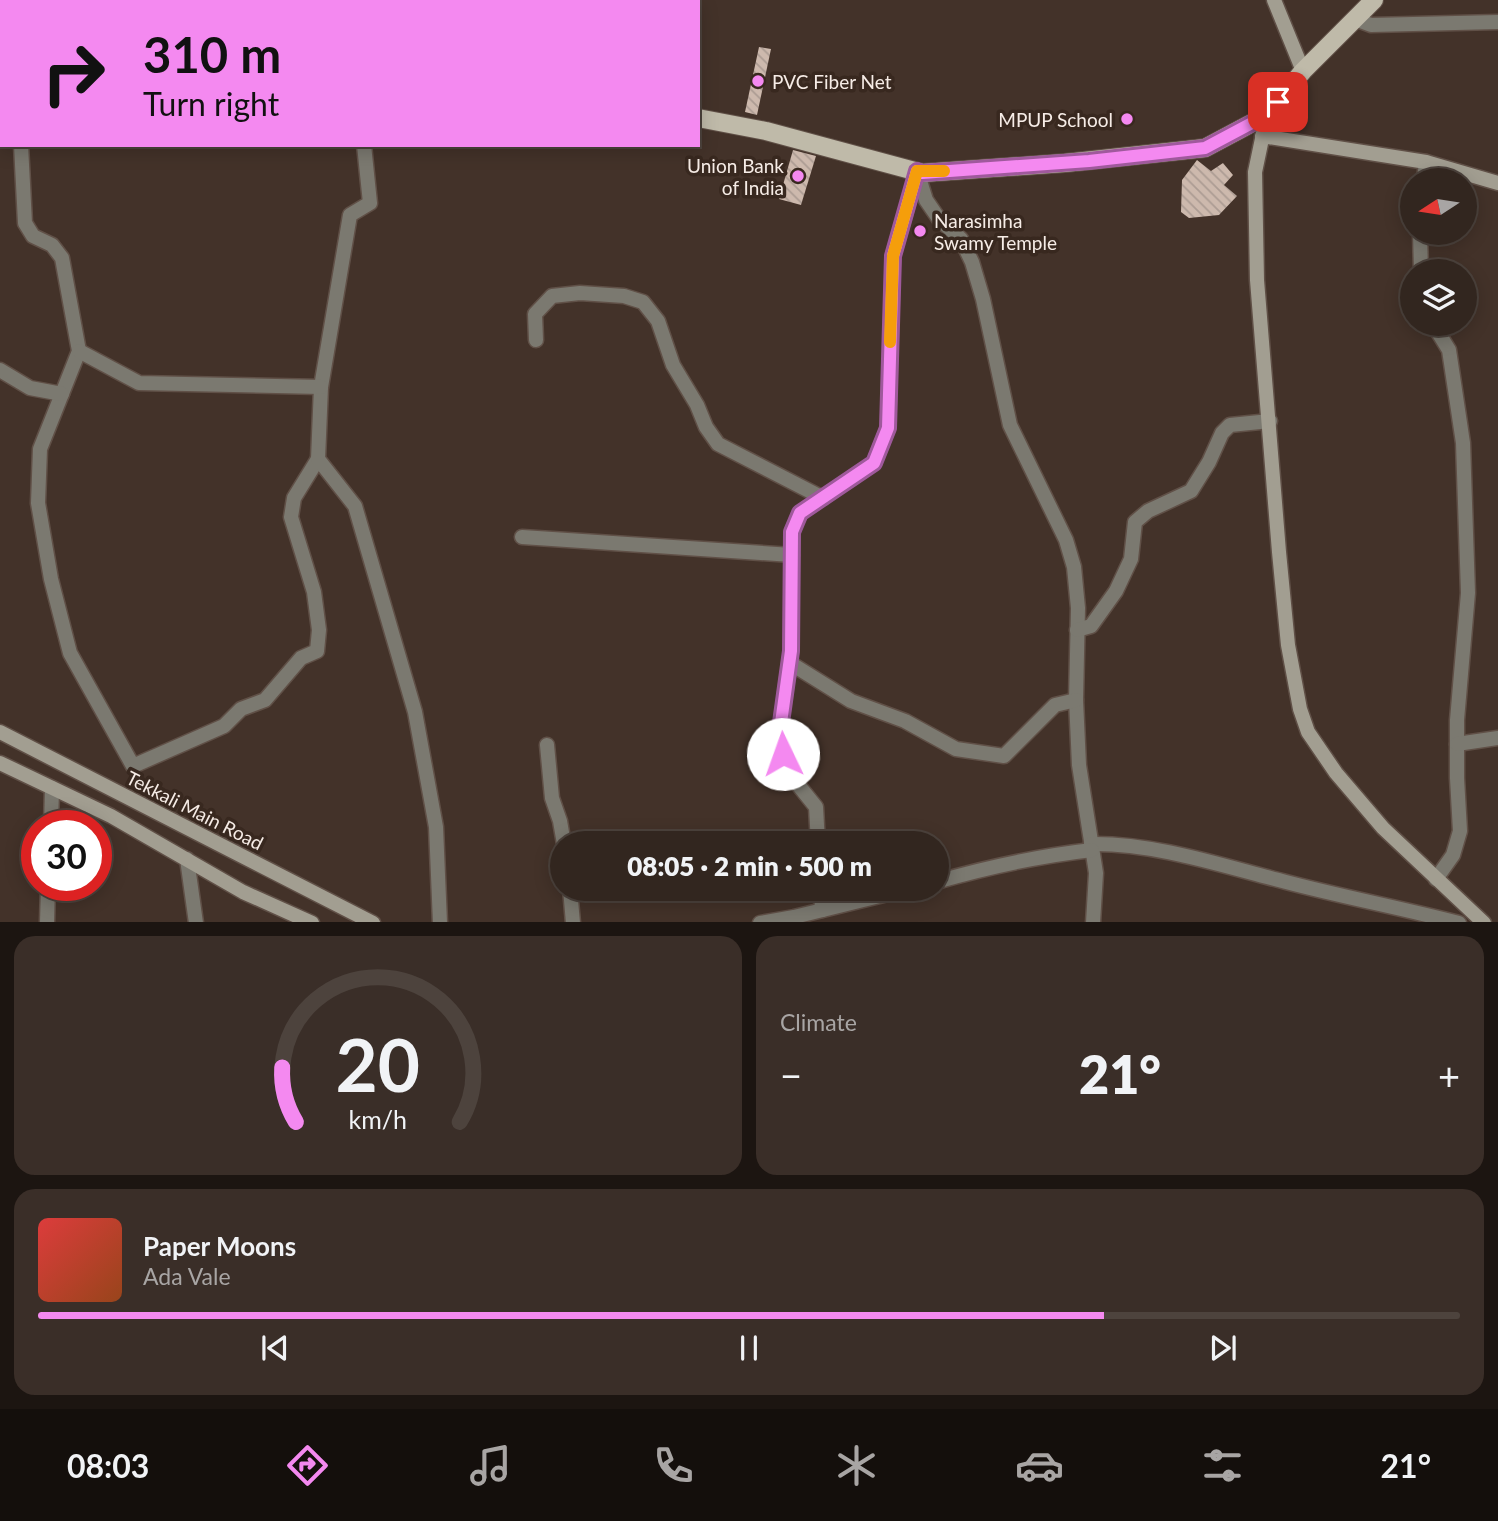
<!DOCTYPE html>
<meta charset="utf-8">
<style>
:root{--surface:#32261f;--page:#3a2e28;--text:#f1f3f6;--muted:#a8a5a4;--line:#4d433d;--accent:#f489f0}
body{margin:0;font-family:Lato,sans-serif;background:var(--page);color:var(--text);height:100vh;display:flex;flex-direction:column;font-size:26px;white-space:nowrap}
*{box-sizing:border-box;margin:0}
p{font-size:23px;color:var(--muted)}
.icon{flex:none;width:38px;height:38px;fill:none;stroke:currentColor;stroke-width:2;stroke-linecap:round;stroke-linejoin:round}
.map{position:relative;height:922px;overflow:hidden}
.side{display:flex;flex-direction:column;gap:14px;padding:14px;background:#1c1511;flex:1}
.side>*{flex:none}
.guide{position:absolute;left:0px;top:0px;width:700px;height:147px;box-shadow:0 4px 18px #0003,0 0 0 2px var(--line);background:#f489f0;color:#111;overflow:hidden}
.needle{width:46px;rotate:258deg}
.tools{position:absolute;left:1400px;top:168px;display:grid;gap:14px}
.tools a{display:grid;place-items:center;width:77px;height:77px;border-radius:50%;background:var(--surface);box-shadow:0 4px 18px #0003,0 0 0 2px var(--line);font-size:35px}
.speed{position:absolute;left:21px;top:810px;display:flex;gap:14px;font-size:35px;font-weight:700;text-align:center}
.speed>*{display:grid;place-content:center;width:91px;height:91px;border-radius:50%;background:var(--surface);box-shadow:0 4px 18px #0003,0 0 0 2px var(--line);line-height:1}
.speed .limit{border:10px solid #d22;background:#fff;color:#111}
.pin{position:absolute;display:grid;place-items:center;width:60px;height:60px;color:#fff;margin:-30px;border-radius:14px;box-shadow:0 4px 10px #0006}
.me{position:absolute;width:77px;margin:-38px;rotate:357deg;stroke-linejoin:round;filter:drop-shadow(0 0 5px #0008)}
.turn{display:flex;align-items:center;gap:24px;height:147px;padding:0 28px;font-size:32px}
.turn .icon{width:91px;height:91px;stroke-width:2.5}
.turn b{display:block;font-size:49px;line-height:60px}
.big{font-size:52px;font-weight:800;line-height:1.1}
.side .tile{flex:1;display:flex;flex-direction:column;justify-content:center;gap:10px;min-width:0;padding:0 24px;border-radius:21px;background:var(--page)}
.side .dial{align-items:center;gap:0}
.dial svg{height:182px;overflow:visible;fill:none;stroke:var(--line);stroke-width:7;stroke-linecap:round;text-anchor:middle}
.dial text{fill:var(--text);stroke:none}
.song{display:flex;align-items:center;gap:21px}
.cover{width:84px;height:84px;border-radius:10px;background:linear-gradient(135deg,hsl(0 70% 55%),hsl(20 70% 35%))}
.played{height:7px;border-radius:4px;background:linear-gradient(90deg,var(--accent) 75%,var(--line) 75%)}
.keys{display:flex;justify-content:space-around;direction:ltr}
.heat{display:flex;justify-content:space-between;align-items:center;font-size:38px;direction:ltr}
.side .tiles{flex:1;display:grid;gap:14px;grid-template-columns:1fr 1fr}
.tile:last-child{grid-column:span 2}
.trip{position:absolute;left:550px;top:831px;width:399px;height:70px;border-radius:35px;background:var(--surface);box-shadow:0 4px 18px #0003,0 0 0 2px var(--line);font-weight:800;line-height:70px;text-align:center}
.dock{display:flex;height:112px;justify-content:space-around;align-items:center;background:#140f0c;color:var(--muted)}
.dock .icon{width:49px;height:49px}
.dock .selected{color:var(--accent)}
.dock b{font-size:32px;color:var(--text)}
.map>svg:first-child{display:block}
.building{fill:url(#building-back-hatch)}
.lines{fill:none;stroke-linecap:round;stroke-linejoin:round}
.street-casing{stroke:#605047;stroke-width:17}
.secondary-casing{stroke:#605047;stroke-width:17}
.primary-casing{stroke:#605047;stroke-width:20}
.street{stroke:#7b7970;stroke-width:14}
.secondary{stroke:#a29e91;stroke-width:14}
.primary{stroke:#bfbaa9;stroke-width:18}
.route-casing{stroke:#9f599c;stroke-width:18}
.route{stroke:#f489f0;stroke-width:12}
.slow{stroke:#f59e0b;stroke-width:12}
.poi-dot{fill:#f489f0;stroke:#38281f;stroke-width:2.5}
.labels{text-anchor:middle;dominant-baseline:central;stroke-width:7;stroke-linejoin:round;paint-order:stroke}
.poi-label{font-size:19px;fill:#f6ece6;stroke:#38281f;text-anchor:start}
.street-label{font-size:19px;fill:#f6ece6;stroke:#38281f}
</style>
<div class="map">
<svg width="1498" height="923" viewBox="0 0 1498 923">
<defs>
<pattern id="building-back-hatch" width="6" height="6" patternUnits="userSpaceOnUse" patternTransform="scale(1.75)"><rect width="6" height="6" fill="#cdb9ad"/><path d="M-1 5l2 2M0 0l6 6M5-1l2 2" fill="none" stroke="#ac9c93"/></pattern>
</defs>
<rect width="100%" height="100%" fill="#433229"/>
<g class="building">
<polygon points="759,47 771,49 757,115 745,112"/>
<polygon points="793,150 816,156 801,205 779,199"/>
<polygon points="1197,160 1211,171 1223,163 1233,175 1224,185 1237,196 1219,215 1189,218 1181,212 1182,180"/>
</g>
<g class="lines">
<g class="street-casing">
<g id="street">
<polyline points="349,0 349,2"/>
<polyline points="577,0 578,2"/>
<polyline points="27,2 27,0"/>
<polyline points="86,2 86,0"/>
<polyline points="236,2 236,0"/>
<polyline points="1355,19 1371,25 1498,22"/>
<polyline points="21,145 25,223 33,236 52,245 62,258 79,351 40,449 38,503 51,579 70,653 133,766 224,726 241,709 265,700 301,658 317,651 319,630 314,592 291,517 294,498 318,459"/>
<polyline points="364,145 370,203 350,215 321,387 318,459 355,506 415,712 436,827 440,923"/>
<polyline points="917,171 926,200 939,219 961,239 972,262 983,299 1010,425 1066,540 1074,567 1078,608 1076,700 1079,765 1096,873 1093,923"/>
<polyline points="1424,180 1426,162"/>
<polyline points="1420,233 1421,271"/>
<polyline points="1433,324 1449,350 1463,443 1468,593 1457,720 1457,778 1460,831 1453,855 1436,879"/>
<polyline points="536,340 535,314 552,296 580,293 624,296 643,302 658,321 673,365 697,405 706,427 718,444 823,498"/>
<polyline points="79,351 139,383 321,387"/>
<polyline points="0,370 30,388 62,394"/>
<polyline points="522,537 792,555"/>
<polyline points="1077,630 1091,626 1116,591 1131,559 1135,522 1148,511 1191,491 1209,462 1222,433 1230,425 1270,421"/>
<polyline points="790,663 851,701 905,721 956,749 1004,756 1055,705 1076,700"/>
<polyline points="1457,744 1498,738"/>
<polyline points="547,745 552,798 560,821 564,844"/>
<polyline points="51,826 52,788"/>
<polyline points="818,844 816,807 787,771 779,737 791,651 792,532 800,513 874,463 888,428 893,256 916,176"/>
<path d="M1091,844C1156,843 1223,866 1286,882C1343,897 1401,908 1459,923"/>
<polyline points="187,859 196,923"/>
<path d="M936,882C988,867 1039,856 1092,850"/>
<polyline points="570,889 573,923"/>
<polyline points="821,889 822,910"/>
<polyline points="47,923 48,886"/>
<polyline points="760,923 794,917 908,889"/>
</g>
</g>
<g class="secondary-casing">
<g id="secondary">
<polyline points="1274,0 1303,71"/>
<polyline points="1267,115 1255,172 1257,280 1279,552 1288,645 1300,709 1308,732 1336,773 1383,828 1484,923"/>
<polyline points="1262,136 1426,162 1498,183"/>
<polyline points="0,732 373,923"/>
<polyline points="0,763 111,816 243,892 312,923"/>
</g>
</g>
<g class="primary-casing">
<g id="primary">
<polyline points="0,107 2,107"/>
<polyline points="698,118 766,131 922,173 1065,163 1205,148 1267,115 1303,71 1374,0"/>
</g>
</g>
<use href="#street" class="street"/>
<use href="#secondary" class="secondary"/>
<use href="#primary" class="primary"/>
</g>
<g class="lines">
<g class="route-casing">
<polyline id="route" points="783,754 779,737 791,651 792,532 800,513 874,463 888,428 893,256 917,171 922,173 1089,161 1205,148 1267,115 1278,102"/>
</g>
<use href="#route" class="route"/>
<polyline class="slow" points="890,342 893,256 917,171 944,171"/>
</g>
<g class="poi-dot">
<circle cx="758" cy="81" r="7"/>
<circle cx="1127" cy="119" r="7"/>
<circle cx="798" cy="176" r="7"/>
<circle cx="920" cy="231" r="7"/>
</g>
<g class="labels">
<g class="poi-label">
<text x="772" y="81">PVC Fiber Net</text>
<text x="1113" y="119" text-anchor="end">MPUP School</text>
<text x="784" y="165" text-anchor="end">Union Bank<tspan x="784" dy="22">of India</tspan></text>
<text x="934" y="220">Narasimha<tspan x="934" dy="22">Swamy Temple</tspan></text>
</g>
<g class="street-label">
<text transform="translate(195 810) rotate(27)">Tekkali Main Road</text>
</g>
</g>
</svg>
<div class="tools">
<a><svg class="needle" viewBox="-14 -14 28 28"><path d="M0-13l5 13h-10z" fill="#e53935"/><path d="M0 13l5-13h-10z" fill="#a8a5a4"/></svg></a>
<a><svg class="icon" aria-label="layers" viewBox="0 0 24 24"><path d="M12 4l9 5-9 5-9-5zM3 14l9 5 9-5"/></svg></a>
</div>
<div class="speed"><div class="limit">30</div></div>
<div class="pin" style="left:1278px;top:102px;background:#d93025"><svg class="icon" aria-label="arrive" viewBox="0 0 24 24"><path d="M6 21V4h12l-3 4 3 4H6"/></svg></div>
<svg class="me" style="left:783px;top:754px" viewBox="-20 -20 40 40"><circle r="19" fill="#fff"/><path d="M0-13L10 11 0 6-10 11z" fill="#f489f0"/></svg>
<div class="trip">08:05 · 2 min · 500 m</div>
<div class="guide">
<div class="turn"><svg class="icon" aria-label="right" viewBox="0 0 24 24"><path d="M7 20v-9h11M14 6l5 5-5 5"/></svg><div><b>310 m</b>Turn right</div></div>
</div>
</div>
<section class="side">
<div class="tiles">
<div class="tile dial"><svg viewBox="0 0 100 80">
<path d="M14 69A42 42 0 1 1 86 69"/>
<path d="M14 69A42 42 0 0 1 8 45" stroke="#f489f0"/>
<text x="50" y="56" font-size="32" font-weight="700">20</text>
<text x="50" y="72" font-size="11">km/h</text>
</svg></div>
<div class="tile"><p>Climate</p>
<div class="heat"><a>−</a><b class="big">21°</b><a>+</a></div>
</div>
<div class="tile">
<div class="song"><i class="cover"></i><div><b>Paper Moons</b><p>Ada Vale</p></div></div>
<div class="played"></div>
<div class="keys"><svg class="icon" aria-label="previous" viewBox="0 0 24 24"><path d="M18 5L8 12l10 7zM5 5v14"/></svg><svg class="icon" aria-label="pause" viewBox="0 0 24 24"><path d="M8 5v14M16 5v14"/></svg><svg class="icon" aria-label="next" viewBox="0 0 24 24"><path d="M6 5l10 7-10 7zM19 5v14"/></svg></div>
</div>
</div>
</section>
<nav class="dock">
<b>08:03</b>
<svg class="icon selected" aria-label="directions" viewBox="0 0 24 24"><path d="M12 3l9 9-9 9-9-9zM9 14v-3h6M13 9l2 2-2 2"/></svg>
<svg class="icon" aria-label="music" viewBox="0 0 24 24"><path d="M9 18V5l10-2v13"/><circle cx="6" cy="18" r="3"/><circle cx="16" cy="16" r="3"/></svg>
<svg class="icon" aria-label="phone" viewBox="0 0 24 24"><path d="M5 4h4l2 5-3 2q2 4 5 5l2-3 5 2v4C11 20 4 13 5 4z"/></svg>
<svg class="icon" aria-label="climate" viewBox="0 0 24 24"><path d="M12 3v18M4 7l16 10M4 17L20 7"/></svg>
<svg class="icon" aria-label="car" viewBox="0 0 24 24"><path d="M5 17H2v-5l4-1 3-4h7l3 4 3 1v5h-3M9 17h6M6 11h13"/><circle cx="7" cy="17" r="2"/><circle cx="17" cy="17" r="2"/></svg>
<svg class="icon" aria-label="filters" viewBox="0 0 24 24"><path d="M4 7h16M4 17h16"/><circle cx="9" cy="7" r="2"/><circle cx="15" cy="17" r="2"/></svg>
<b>21°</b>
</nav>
